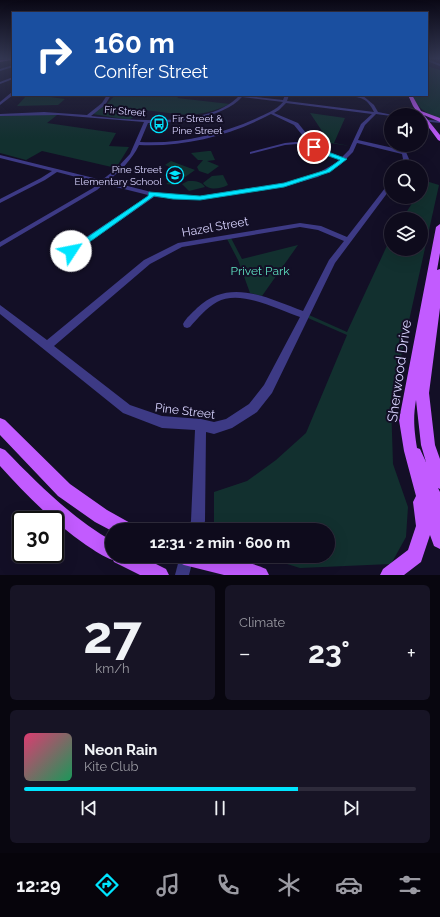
<!DOCTYPE html>
<meta charset="utf-8">
<style>
:root{--surface:#0e0b1c;--page:#171425;--text:#f1f3f6;--muted:#9b9ba3;--line:#2e2b3b;--accent:#00e5ff}
body{margin:0;font-family:Raleway,sans-serif;background:var(--page);color:var(--text);height:100vh;display:flex;flex-direction:column;font-size:15px;white-space:nowrap}
*{box-sizing:border-box;margin:0}
p{font-size:13px;color:var(--muted)}
.icon{flex:none;width:22px;height:22px;fill:none;stroke:currentColor;stroke-width:2;stroke-linecap:round;stroke-linejoin:round}
.map{position:relative;height:575px;overflow:hidden}
.sheet{display:flex;flex-direction:column;gap:10px;padding:10px;background:#08060f;flex:1}
.sheet>*{flex:none}
.top-card{position:absolute;left:12px;top:12px;width:416px;height:84px;border-radius:0px;box-shadow:0 4px 16px #0002,0 0 0 1px var(--line);background:#1a4fa0;color:#fff;overflow:hidden}
.controls{position:absolute;left:384px;top:108px;display:grid;gap:8px}
.controls a{display:grid;place-items:center;width:44px;height:44px;border-radius:50%;background:var(--surface);box-shadow:0 4px 16px #0002,0 0 0 1px var(--line);font-size:20px}
.speed{position:absolute;left:12px;top:511px;display:flex;gap:8px;font-size:20px;font-weight:700;text-align:center}
.speed>*{display:grid;place-content:center;width:52px;height:52px;border-radius:50%;background:var(--surface);box-shadow:0 4px 16px #0002,0 0 0 1px var(--line);line-height:1}
.speed .limit{border:2px solid #111;border-radius:6px;background:#fff;color:#111}
.pin{position:absolute;display:grid;place-items:center;width:34px;height:34px;color:#fff;margin:-17px;border:2px solid #fff;border-radius:50%;box-shadow:0 1px 4px #0007}
.me{position:absolute;width:44px;margin:-22px;rotate:56deg;stroke-linejoin:round;filter:drop-shadow(0 0 3px #0008)}
.turn{display:flex;align-items:center;gap:14px;height:84px;padding:0 16px;font-size:18px}
.turn .icon{width:52px;height:52px;stroke-width:2.5}
.turn b{display:block;font-size:28px;line-height:34px}
.big{font-size:30px;font-weight:700;line-height:1.1}
.sheet .widget{flex:1;display:flex;flex-direction:column;justify-content:center;gap:6px;min-width:0;padding:0 14px;border-radius:6px;background:var(--page)}
.sheet .dial{align-items:center;gap:0}
.dial b{font-size:52px;line-height:1}
.song{display:flex;align-items:center;gap:12px}
.cover{width:48px;height:48px;border-radius:6px;background:linear-gradient(135deg,hsl(340 70% 55%),hsl(150 70% 35%))}
.played{height:4px;border-radius:2px;background:linear-gradient(90deg,var(--accent) 70%,var(--line) 70%)}
.keys{display:flex;justify-content:space-around;direction:ltr}
.heat{display:flex;justify-content:space-between;align-items:center;font-size:22px;direction:ltr}
.sheet .tiles{flex:1;display:grid;gap:10px;grid-template-columns:1fr 1fr}
.widget:last-child{grid-column:span 2}
.trip{position:absolute;left:105px;top:523px;width:230px;height:40px;border-radius:20px;background:var(--surface);box-shadow:0 4px 16px #0002,0 0 0 1px var(--line);font-weight:700;line-height:40px;text-align:center}
.dock{display:flex;height:64px;justify-content:space-around;align-items:center;background:#06040b;color:var(--muted)}
.dock .icon{width:28px;height:28px}
.dock .selected{color:var(--accent)}
.dock b{font-size:18px;color:var(--text)}
.map>svg:first-child{display:block}
.green{fill:#12302f}
.lines{fill:none;stroke-linecap:round;stroke-linejoin:round}
.minor{fill:#3d3a85;fill-rule:evenodd}
.major{fill:#c25bff;fill-rule:evenodd}
.route{fill:#00e5ff;stroke:#0095a6}
.labels{text-anchor:middle;dominant-baseline:central;stroke-width:4;stroke-linejoin:round;paint-order:stroke}
.far-street-label{font-size:10px;fill:#d9d4ff;stroke:#130f26}
.far-poi-label{font-size:10px;fill:#d9d4ff;stroke:#130f26;text-anchor:start}
.street-label{font-size:12px;fill:#d9d4ff;stroke:#130f26}
.park-label{font-size:12px;fill:#5fe0c0;stroke:#130f26}
.near-street-label{font-size:14px;fill:#d9d4ff;stroke:#130f26}
</style>
<div class="map">
<svg width="440" height="575" viewBox="0 0 440 575">
<rect width="100%" height="100%" fill="#130f26"/>
<g class="green">
<path d="M427,66L440,70V119C425,113 419,109 412,95H427Z"/>
<polygon points="27,95 44,95 43,96 65,99 58,105 17,106"/>
<path d="M115,95H181L177,98L230,104C196,120 180,114 144,110L129,120L93,114L107,104Z"/>
<polygon points="310,113 345,118 334,143 350,146 330,143"/>
<polygon points="42,114 57,115 47,123 116,133 109,146 129,147 116,168 42,151 26,160 0,153 0,116"/>
<polygon points="208,151 211,151 215,160 207,161 219,166 208,174 199,171 197,167 203,160 198,160 191,153"/>
<polygon points="171,161 195,170 174,185 166,184 180,174 177,172 179,171 165,165"/>
<path d="M223,175L228,185C220,189 208,191 203,183L212,176Z"/>
<path d="M188,181C195,181 201,181 205,187L189,191L182,184Z"/>
<polygon points="426,181 439,185 391,402 393,464 408,507 406,537 391,564 300,568 261,556 328,556 328,530 214,530 214,492 247,481 276,460 306,433 347,335 308,318 309,315 347,332 391,237 391,249 421,249 421,219 402,219 416,197 421,197 421,189"/>
<polygon points="231,238 242,259 298,245 262,296 250,293 238,260 227,239"/>
</g>
<g class="lines">
<g class="minor">
<polygon points="427,59 440,64 440,66 427,61"/>
<polygon points="13,65 13,67 0,71 0,69"/>
<polygon points="13,77 13,79 0,84 0,82"/>
<polygon points="12,92 13,92 13,95 0,105 0,102"/>
<path d="M107,95H111L105,105L91,116C132,120 209,129 240,95L283,100L285,95H289L287,101L374,112C363,89 350,101 334,95H362L374,105L378,112L393,115H391V116L376,114L365,125L358,140L402,150L406,152L409,159L406,167H400L403,159L402,154L357,143L353,152L340,165L318,177L286,186L200,200L154,197L74,253H68L67,251L68,249L148,196V195L104,184L97,190L0,247V242L93,188L99,183L57,172L45,180L0,203V199L41,178L52,171L0,158V155L102,180L116,169L130,154L144,122L58,115L0,116V114L44,112L87,115L102,103ZM242,97L283,102C277,110 265,114 257,118C219,135 181,144 140,142L148,123C176,123 222,119 242,97ZM286,103L372,114L361,124L349,150L342,157L318,148L298,123L274,113L279,110ZM271,114L294,125L307,141L285,143L250,152V154L285,145L309,143L314,150L340,159L336,163L314,175L284,183L200,196L159,194L108,181C120,171 132,160 139,145C184,147 230,136 271,114Z"/>
<polygon points="421,119 440,121 440,123 421,121"/>
<path d="M391,182V188L335,263L272,393L257,412L232,428L214,434L206,432L205,521L202,530H188L191,521L195,430L162,428L123,413L0,314V305L47,340L144,260L178,243L300,223L321,226L347,237L389,183ZM300,227L318,230L344,241L329,260L303,311C267,298 230,277 197,308C192,313 186,318 183,324L184,327L187,328L190,327C198,318 206,308 217,302C240,289 277,309 300,317L264,385L249,404L226,419L214,422L201,419L162,416L130,405L54,346L150,264L182,247Z"/>
<polygon points="180,556 194,556 189,575 175,575"/>
</g>
<g class="major">
<polygon points="11,59 11,60 0,62 0,60"/>
<polygon points="408,95 412,95 421,111 440,118 440,122 424,115 440,135 440,141 438,140 421,117 421,115 419,115 413,106"/>
<path d="M440,224V253L437,270L440,269V308L429,393L435,445L440,459V489L438,488L440,492V549L434,546L430,535L421,562L404,575H380L383,569L408,550L416,526L413,502L416,496L404,451L399,420L436,227ZM416,400L421,445L426,462L420,449L417,448C414,429 413,418 416,400Z"/>
<polygon points="0,418 5,420 70,484 107,510 132,524 134,530 112,530 112,531 95,522 58,496 0,435"/>
<path d="M0,448L5,450C38,484 71,517 112,541V556H140L166,569L169,575H140L114,562L113,560C103,557 94,550 86,545C53,522 27,496 0,466Z"/>
<path d="M175,556C207,556 236,556 266,569L269,575H224L184,565L178,562Z"/>
</g>
</g>
<linearGradient id="sky" x2="0" y2="1"><stop stop-color="#0a0815"/><stop offset="0.42" stop-color="#333752"/><stop offset="1" stop-color="#333752" stop-opacity="0"/></linearGradient>
<rect width="440" height="139" fill="url(#sky)"/>
<polygon class="route" points="312,146 347,159 330,172 284,187 200,200 173,199 154,196 74,253 71,254 67,251 148,196 149,192 200,196 284,183 326,170 340,160 320,153 312,148"/>
<defs>
<g id="bus-ring" transform="scale(0.9)"><circle r="9.5" fill="#130f26" stroke="#00e5ff" stroke-width="1.5"/><path d="M-5-6H5V4H4V6H2V4H-2V6H-4V4H-5ZM-3.5-4V0h7V-4ZM-3.5 1.2v1.5H-2V1.2ZM2 1.2v1.5H3.5V1.2Z" fill="#00e5ff"/></g>
<g id="school-ring" transform="scale(0.9)"><circle r="9.5" fill="#130f26" stroke="#00e5ff" stroke-width="1.5"/><path d="M0-5L7-2L0 1L-7-2ZM-4 1L0 2.5L4 1V4Q0 6-4 4Z" fill="#00e5ff"/></g>
</defs>
<g fill-rule="evenodd">
<use href="#bus-ring" x="159" y="124"/>
<use href="#school-ring" x="175" y="175"/>
</g>
<g class="labels">
<g class="far-street-label">
<text transform="translate(125 111) rotate(5)">Fir Street</text>
</g>
<g class="far-poi-label">
<text x="172" y="118">Fir Street &amp;<tspan x="172" dy="12">Pine Street</tspan></text>
<text x="162" y="169" text-anchor="end">Pine Street<tspan x="162" dy="12">Elementary School</tspan></text>
</g>
<g class="street-label">
<text transform="translate(215 227) rotate(-10)">Hazel Street</text>
<text transform="translate(185 411) rotate(7)">Pine Street</text>
</g>
<g class="park-label">
<text x="260" y="271">Privet Park</text>
</g>
<g class="near-street-label">
<text transform="translate(399 371) rotate(-82)">Sherwood Drive</text>
</g>
</g>
</svg>
<div class="controls">
<a><svg class="icon" aria-label="sound" viewBox="0 0 24 24"><path d="M4 9h4l5-4v14l-5-4H4zM17 9q2 3 0 6"/></svg></a>
<a><svg class="icon" aria-label="search" viewBox="0 0 24 24"><circle cx="10" cy="10" r="6"/><path d="M15 15l6 6"/></svg></a>
<a><svg class="icon" aria-label="layers" viewBox="0 0 24 24"><path d="M12 4l9 5-9 5-9-5zM3 14l9 5 9-5"/></svg></a>
</div>
<div class="speed"><div class="limit">30</div></div>
<div class="pin" style="left:314px;top:147px;background:#d93025"><svg class="icon" aria-label="arrive" viewBox="0 0 24 24"><path d="M6 21V4h12l-3 4 3 4H6"/></svg></div>
<svg class="me" style="left:71px;top:251px" viewBox="-20 -20 40 40"><circle r="19" fill="#fff"/><path d="M0-13L10 11 0 6-10 11z" fill="#00e5ff"/></svg>
<div class="trip">12:31 · 2 min · 600 m</div>
<div class="top-card">
<div class="turn"><svg class="icon" aria-label="right" viewBox="0 0 24 24"><path d="M7 20v-9h11M14 6l5 5-5 5"/></svg><div><b>160 m</b>Conifer Street</div></div>
</div>
</div>
<section class="sheet">
<div class="tiles">
<div class="widget dial"><b>27</b><p>km/h</p></div>
<div class="widget"><p>Climate</p>
<div class="heat"><a>−</a><b class="big">23°</b><a>+</a></div>
</div>
<div class="widget">
<div class="song"><i class="cover"></i><div><b>Neon Rain</b><p>Kite Club</p></div></div>
<div class="played"></div>
<div class="keys"><svg class="icon" aria-label="previous" viewBox="0 0 24 24"><path d="M18 5L8 12l10 7zM5 5v14"/></svg><svg class="icon" aria-label="pause" viewBox="0 0 24 24"><path d="M8 5v14M16 5v14"/></svg><svg class="icon" aria-label="next" viewBox="0 0 24 24"><path d="M6 5l10 7-10 7zM19 5v14"/></svg></div>
</div>
</div>
</section>
<nav class="dock">
<b>12:29</b>
<svg class="icon selected" aria-label="directions" viewBox="0 0 24 24"><path d="M12 3l9 9-9 9-9-9zM9 14v-3h6M13 9l2 2-2 2"/></svg>
<svg class="icon" aria-label="music" viewBox="0 0 24 24"><path d="M9 18V5l10-2v13"/><circle cx="6" cy="18" r="3"/><circle cx="16" cy="16" r="3"/></svg>
<svg class="icon" aria-label="phone" viewBox="0 0 24 24"><path d="M5 4h4l2 5-3 2q2 4 5 5l2-3 5 2v4C11 20 4 13 5 4z"/></svg>
<svg class="icon" aria-label="climate" viewBox="0 0 24 24"><path d="M12 3v18M4 7l16 10M4 17L20 7"/></svg>
<svg class="icon" aria-label="car" viewBox="0 0 24 24"><path d="M5 17H2v-5l4-1 3-4h7l3 4 3 1v5h-3M9 17h6M6 11h13"/><circle cx="7" cy="17" r="2"/><circle cx="17" cy="17" r="2"/></svg>
<svg class="icon" aria-label="filters" viewBox="0 0 24 24"><path d="M4 7h16M4 17h16"/><circle cx="9" cy="7" r="2"/><circle cx="15" cy="17" r="2"/></svg>
</nav>
